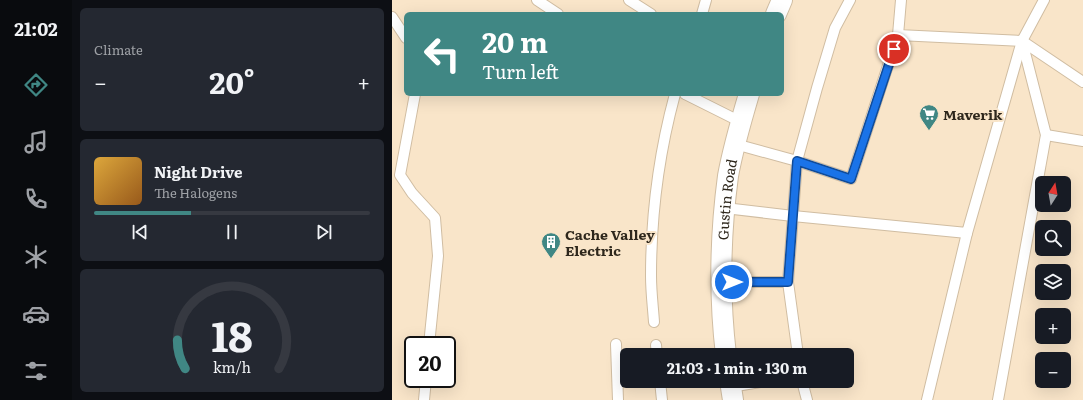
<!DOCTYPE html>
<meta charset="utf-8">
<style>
:root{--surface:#171b24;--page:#242831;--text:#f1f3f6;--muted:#9ea1a6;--line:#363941;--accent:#408784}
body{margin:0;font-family:Literata,serif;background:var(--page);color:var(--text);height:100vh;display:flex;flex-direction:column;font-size:15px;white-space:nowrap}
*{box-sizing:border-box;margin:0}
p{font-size:13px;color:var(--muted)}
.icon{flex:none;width:22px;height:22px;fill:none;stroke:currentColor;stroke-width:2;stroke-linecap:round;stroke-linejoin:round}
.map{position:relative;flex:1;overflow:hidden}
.details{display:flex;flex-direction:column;gap:8px;padding:8px;background:#0d0f14;width:320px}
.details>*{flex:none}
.hud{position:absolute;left:12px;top:12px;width:380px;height:84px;border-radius:6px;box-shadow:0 4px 16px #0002;background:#408784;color:#fff;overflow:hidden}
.needle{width:26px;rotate:11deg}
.controls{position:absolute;left:643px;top:176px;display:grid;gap:8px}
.controls a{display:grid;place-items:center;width:36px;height:36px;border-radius:6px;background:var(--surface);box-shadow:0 4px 16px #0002;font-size:20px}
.speed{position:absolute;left:12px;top:336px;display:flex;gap:8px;font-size:20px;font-weight:700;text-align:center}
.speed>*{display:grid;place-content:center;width:52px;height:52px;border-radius:50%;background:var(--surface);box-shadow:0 4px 16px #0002;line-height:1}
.speed .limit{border:2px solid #111;border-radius:6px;background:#fff;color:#111}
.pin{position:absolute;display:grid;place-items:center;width:34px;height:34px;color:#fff;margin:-17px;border:2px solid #fff;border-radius:50%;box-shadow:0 1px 4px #0007}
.me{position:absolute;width:44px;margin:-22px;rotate:90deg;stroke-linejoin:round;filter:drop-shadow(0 0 3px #0008)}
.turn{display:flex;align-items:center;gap:14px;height:84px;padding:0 12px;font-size:18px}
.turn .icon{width:52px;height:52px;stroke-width:2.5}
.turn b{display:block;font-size:28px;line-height:34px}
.big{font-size:30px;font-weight:700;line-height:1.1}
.details .widget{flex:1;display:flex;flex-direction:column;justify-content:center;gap:6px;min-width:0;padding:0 14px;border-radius:6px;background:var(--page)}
.details .dial{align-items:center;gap:0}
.dial svg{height:104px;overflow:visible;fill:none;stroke:var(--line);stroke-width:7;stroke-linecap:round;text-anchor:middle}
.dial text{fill:var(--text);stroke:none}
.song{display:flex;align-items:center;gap:12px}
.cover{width:48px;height:48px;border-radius:6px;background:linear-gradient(135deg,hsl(40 70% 55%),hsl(30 70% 35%))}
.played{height:4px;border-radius:2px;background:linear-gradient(90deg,var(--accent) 35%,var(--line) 35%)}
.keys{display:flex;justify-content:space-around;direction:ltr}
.heat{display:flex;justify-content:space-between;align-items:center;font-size:22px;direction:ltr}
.trip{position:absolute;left:228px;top:348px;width:234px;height:40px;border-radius:6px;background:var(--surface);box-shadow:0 4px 16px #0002;font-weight:700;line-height:40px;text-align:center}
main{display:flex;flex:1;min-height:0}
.menu{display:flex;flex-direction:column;width:72px;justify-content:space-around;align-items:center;background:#090b0e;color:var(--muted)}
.menu .icon{width:28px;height:28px}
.menu .current{color:var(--accent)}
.menu b{font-size:18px;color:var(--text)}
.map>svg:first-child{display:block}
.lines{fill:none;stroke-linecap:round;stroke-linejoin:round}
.lane-casing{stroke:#d0bda2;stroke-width:12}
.street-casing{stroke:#d0bda2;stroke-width:22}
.lane{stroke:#fff;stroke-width:10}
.street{stroke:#fff;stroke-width:20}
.route-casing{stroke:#114b97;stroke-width:10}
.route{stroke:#1a73e8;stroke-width:7}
.labels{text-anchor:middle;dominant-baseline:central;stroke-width:4;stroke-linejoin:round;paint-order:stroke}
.poi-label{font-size:14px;font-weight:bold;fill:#2e271c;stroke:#f9e5c9;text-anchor:start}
.street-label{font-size:14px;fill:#2e271c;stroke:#f9e5c9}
</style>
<main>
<nav class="menu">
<b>21:02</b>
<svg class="icon current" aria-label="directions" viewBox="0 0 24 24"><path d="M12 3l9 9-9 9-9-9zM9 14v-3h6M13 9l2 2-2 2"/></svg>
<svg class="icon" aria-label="music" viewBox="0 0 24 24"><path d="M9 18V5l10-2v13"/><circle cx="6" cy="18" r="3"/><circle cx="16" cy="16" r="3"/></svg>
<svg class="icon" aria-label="phone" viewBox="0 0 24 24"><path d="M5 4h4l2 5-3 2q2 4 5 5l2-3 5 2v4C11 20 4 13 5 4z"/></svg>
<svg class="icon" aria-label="climate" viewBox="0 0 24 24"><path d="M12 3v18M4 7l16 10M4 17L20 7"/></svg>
<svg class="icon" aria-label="car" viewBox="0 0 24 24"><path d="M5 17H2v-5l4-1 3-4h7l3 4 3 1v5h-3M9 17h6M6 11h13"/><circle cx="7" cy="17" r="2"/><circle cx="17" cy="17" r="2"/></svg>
<svg class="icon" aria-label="filters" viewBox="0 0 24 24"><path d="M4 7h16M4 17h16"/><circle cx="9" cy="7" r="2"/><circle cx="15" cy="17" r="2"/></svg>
</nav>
<section class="details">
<div class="widget"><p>Climate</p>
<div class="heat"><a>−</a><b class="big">20°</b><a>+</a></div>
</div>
<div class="widget">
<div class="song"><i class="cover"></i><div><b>Night Drive</b><p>The Halogens</p></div></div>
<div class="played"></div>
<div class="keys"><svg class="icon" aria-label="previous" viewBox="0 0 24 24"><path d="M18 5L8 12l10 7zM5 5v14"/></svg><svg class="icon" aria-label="pause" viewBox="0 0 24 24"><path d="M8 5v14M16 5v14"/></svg><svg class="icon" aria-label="next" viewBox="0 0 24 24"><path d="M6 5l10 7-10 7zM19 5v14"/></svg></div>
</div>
<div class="widget dial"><svg viewBox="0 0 100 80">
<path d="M14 69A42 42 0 1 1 86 69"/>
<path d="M14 69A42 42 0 0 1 8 47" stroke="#408784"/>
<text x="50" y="56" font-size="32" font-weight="700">18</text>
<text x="50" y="72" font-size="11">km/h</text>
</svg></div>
</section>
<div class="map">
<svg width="691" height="400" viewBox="0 0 691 400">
<rect width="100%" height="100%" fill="#f9e5c9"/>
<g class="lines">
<g class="lane-casing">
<g id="lane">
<polyline points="145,0 166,14"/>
<polyline points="237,0 259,14"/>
<polyline points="509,0 506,35 630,41 652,0"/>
<polyline points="310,14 314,0"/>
<polyline points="0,17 14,38"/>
<polyline points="630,41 691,82"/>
<polyline points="23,94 8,175 20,193 43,218 46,256 37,345"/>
<polyline points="293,94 349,122"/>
<polyline points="654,135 691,141"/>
<polyline points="343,144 405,161 425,88 443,28 458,0"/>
<polyline points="333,208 401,216 575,233 630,41"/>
<polyline points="329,282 396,282"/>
<path d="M262,322C261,307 259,292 259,276C259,215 267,153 283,94"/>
<polyline points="224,344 226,400"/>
<polyline points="264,345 265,355"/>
<polyline points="406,355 396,282 405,161 459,179 506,35"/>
<polyline points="268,381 270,400"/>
<polyline points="410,381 415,400"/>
<polyline points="338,387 374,381"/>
<polyline points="32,400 34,379"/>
<polyline points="535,400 575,233"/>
<polyline points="606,400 654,135 630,41"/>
</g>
</g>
<g class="street-casing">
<g id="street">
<polyline points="384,14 390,0"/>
<path id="s1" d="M334,355C327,296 328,236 336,176C341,148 349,121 357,94"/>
<polyline points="338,381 341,400"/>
</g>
</g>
<use href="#lane" class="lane"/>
<use href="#street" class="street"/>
</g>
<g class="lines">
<g class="route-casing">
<polyline id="route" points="340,282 396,282 405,161 459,179 502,49"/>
</g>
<use href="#route" class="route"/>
</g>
<defs>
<g id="supermarket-pin" transform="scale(1)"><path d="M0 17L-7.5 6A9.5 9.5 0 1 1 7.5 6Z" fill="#408784" stroke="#f9e5c9"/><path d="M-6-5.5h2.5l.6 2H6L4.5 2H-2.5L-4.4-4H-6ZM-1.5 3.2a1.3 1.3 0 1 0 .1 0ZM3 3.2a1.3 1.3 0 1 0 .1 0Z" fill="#fff"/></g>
<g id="building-pin" transform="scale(1)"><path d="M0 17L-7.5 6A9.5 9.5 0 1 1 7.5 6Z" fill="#408784" stroke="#f9e5c9"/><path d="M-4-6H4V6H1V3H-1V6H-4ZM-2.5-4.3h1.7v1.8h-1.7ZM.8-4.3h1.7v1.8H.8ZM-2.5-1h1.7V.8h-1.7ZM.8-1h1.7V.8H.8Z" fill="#fff"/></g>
</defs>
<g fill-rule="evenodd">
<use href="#supermarket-pin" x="537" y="114"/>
<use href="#building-pin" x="159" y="242"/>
</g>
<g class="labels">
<g class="poi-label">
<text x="551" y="114">Maverik</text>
<text x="173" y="234">Cache Valley<tspan x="173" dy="16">Electric</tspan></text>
</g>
<g class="street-label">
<text stroke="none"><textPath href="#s1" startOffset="156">Gustin Road</textPath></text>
</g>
</g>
</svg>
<div class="controls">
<a><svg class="needle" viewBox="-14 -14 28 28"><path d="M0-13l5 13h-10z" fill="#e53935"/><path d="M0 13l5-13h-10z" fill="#9ea1a6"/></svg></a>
<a><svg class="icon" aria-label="search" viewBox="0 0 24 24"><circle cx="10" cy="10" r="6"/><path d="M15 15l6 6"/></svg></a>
<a><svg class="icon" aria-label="layers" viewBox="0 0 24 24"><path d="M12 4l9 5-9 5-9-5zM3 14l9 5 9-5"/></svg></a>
<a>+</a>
<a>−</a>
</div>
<div class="speed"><div class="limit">20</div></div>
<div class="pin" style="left:502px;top:49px;background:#d93025"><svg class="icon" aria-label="arrive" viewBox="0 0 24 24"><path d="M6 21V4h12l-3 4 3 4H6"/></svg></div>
<svg class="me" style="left:340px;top:282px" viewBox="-20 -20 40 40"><circle r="17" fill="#1a73e8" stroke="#fff" stroke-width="3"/><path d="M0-11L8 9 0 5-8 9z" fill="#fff"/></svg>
<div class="trip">21:03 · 1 min · 130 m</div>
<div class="hud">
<div class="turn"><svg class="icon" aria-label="left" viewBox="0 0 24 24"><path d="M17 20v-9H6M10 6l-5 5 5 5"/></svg><div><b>20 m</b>Turn left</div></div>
</div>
</div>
</main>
